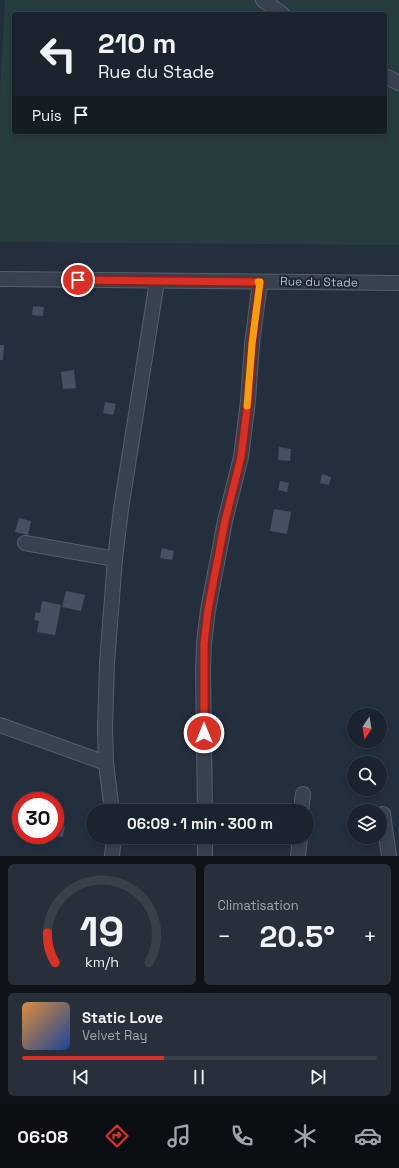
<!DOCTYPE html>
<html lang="fr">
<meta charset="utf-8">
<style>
:root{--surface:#1b232e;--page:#282f3a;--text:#f1f3f6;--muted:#a0a4aa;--line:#39404a;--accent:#d93025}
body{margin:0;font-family:"Space Grotesk",sans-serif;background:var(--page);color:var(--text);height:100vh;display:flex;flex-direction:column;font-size:15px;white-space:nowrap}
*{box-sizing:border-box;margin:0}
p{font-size:13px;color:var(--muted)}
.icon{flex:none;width:22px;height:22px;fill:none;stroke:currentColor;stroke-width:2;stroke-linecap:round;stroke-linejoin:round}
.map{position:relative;height:856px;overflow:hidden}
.sheet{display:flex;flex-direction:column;gap:8px;padding:8px;background:#0f1319;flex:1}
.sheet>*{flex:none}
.guide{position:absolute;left:12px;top:12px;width:375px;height:122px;border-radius:4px;box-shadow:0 2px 6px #0003,0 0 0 1px var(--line);background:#1b232e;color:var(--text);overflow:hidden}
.needle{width:26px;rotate:192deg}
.tools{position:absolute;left:347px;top:708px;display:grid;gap:8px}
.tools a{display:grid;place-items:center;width:40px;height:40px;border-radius:50%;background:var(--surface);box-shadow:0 2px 6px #0003,0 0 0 1px var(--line);font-size:20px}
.speed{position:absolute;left:12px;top:792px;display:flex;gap:8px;font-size:20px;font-weight:700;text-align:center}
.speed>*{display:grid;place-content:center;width:52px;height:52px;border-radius:50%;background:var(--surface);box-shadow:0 2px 6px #0003,0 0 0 1px var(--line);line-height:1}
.speed .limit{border:6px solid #d22;background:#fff;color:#111}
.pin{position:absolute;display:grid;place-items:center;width:34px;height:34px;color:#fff;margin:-17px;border:2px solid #fff;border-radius:50%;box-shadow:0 1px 4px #0007}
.me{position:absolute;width:44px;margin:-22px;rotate:0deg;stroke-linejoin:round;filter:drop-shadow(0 0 3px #0008)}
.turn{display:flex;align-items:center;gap:14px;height:84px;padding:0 20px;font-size:18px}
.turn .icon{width:52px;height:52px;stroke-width:2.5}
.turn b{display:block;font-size:28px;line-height:34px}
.then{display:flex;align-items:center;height:38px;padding:0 20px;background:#0003;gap:8px;font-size:15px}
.big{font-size:30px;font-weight:700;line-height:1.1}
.sheet .widget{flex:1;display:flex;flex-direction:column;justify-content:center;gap:6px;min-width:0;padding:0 14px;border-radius:6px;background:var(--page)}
.sheet .dial{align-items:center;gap:0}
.dial svg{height:104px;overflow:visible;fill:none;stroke:var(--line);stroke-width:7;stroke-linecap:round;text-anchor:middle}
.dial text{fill:var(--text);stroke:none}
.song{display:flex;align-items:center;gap:12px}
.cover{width:48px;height:48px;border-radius:6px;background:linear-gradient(135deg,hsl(30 70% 55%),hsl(220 70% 35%))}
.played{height:4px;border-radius:2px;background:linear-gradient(90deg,var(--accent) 40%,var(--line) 40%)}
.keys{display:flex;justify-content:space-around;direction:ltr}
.heat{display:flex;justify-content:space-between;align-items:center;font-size:22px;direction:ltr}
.sheet .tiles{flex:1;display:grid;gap:8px;grid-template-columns:1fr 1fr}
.widget:last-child{grid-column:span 2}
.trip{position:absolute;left:86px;top:804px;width:228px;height:40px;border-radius:20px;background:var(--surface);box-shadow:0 2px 6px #0003,0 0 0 1px var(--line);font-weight:700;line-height:40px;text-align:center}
.dock{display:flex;height:64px;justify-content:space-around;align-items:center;background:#0b0e12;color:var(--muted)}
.dock .icon{width:28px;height:28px}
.dock .selected{color:var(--accent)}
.dock b{font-size:18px;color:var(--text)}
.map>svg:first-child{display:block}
.green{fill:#263c3f;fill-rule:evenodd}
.building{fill:#455162}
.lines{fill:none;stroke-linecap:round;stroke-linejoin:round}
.minor-casing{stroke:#565f6c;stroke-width:16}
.minor{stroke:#38414e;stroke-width:14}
.route-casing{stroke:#8d1f18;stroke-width:10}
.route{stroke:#d93025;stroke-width:7}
.slow{stroke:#f59e0b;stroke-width:7}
.labels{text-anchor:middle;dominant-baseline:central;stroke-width:4;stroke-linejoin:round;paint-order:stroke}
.street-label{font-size:12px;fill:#b4bcc9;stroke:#1d2633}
</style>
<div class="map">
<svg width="399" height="856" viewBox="0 0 399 856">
<rect width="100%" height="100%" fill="#242f3e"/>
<path class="green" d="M5,0H399V245L0,242V92ZM14,14H385V132H14Z"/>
<g class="building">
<polygon points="33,306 44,307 43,316 32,315"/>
<polygon points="0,345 4,345 3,360 0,360"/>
<polygon points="74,370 76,388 63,389 61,372"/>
<polygon points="105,402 116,404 113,415 103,413"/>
<polygon points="279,447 291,449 290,461 278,460"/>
<polygon points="322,474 331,477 329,485 320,483"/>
<polygon points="280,481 289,483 287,492 278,490"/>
<polygon points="274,509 291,512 287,534 270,531"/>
<polygon points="19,518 31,521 28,535 15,532"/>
<polygon points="162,548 174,551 172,560 160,558"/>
<polygon points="66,591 85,595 81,611 62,607"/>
<polygon points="42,601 61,605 55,635 37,632 39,621 34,620 36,612 40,613"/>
<polygon points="59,825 65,826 63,837 57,836"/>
</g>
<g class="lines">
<g class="minor-casing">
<g id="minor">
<polyline points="263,0 282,14"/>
<polyline points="385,76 399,83"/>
<polyline points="0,279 399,283"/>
<polyline points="25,543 115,559"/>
<polyline points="0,725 106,763"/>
<polyline points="112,811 106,763 105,728 107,663 115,559 121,509 157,281"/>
<polyline points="205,811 203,670 204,643 208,610 225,521 241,457 248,401 252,344 260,282"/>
<polyline points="301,811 303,794"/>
<polyline points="383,814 389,856"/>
<polyline points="205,837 205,856"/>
<polyline points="112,856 114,837"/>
<polyline points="298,856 300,837"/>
</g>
</g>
<use href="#minor" class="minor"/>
</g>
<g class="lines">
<g class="route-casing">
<polyline id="route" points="78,280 260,282 252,344 248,401 241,457 225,521 208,610 204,643 204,733"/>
</g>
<use href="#route" class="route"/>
<polyline class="slow" points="247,406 252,344 260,282 258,282"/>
</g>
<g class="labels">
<g class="street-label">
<text transform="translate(319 282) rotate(1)">Rue du Stade</text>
</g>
</g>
</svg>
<div class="tools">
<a><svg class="needle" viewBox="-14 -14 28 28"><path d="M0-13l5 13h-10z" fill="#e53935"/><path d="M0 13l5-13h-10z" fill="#a0a4aa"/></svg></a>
<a><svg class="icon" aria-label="search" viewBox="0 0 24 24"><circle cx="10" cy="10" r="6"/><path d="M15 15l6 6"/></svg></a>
<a><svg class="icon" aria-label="layers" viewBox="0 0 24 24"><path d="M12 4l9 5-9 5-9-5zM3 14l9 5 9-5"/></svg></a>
</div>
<div class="speed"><div class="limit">30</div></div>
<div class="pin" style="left:78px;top:280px;background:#d93025"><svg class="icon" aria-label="arrive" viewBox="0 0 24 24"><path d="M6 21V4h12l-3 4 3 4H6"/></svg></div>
<svg class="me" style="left:204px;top:733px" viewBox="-20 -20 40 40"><circle r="17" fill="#d93025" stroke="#fff" stroke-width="3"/><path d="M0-11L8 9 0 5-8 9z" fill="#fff"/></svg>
<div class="trip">06:09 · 1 min · 300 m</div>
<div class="guide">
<div class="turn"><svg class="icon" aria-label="left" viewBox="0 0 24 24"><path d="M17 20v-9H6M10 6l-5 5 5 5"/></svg><div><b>210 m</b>Rue du Stade</div></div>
<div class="then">Puis<svg class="icon" aria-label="arrive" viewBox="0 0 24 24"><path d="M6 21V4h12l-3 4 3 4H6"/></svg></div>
</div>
</div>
<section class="sheet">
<div class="tiles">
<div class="widget dial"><svg viewBox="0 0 100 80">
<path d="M14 69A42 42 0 1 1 86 69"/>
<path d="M14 69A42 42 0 0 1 8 46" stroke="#d93025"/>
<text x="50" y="56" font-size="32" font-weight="700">19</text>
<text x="50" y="72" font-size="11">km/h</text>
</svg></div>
<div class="widget"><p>Climatisation</p>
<div class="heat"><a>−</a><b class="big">20.5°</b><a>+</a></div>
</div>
<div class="widget">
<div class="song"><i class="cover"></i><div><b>Static Love</b><p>Velvet Ray</p></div></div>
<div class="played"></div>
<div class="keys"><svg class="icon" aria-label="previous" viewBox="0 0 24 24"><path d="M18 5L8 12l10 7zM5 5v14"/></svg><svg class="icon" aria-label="pause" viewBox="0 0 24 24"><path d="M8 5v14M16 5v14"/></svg><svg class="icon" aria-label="next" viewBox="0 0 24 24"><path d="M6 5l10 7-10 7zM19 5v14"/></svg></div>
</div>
</div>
</section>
<nav class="dock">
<b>06:08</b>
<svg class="icon selected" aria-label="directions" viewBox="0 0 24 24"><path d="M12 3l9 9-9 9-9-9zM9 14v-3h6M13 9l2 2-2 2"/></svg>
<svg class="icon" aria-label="music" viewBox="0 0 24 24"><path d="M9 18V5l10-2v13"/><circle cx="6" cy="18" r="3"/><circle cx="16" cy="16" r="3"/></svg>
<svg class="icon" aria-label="phone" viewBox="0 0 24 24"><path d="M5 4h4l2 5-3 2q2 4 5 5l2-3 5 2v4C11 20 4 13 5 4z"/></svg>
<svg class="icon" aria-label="climate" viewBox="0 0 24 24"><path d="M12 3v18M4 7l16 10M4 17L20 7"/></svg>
<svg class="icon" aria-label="car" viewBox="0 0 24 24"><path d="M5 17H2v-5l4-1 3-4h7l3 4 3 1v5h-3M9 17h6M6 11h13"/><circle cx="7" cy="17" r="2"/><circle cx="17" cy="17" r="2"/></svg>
</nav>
